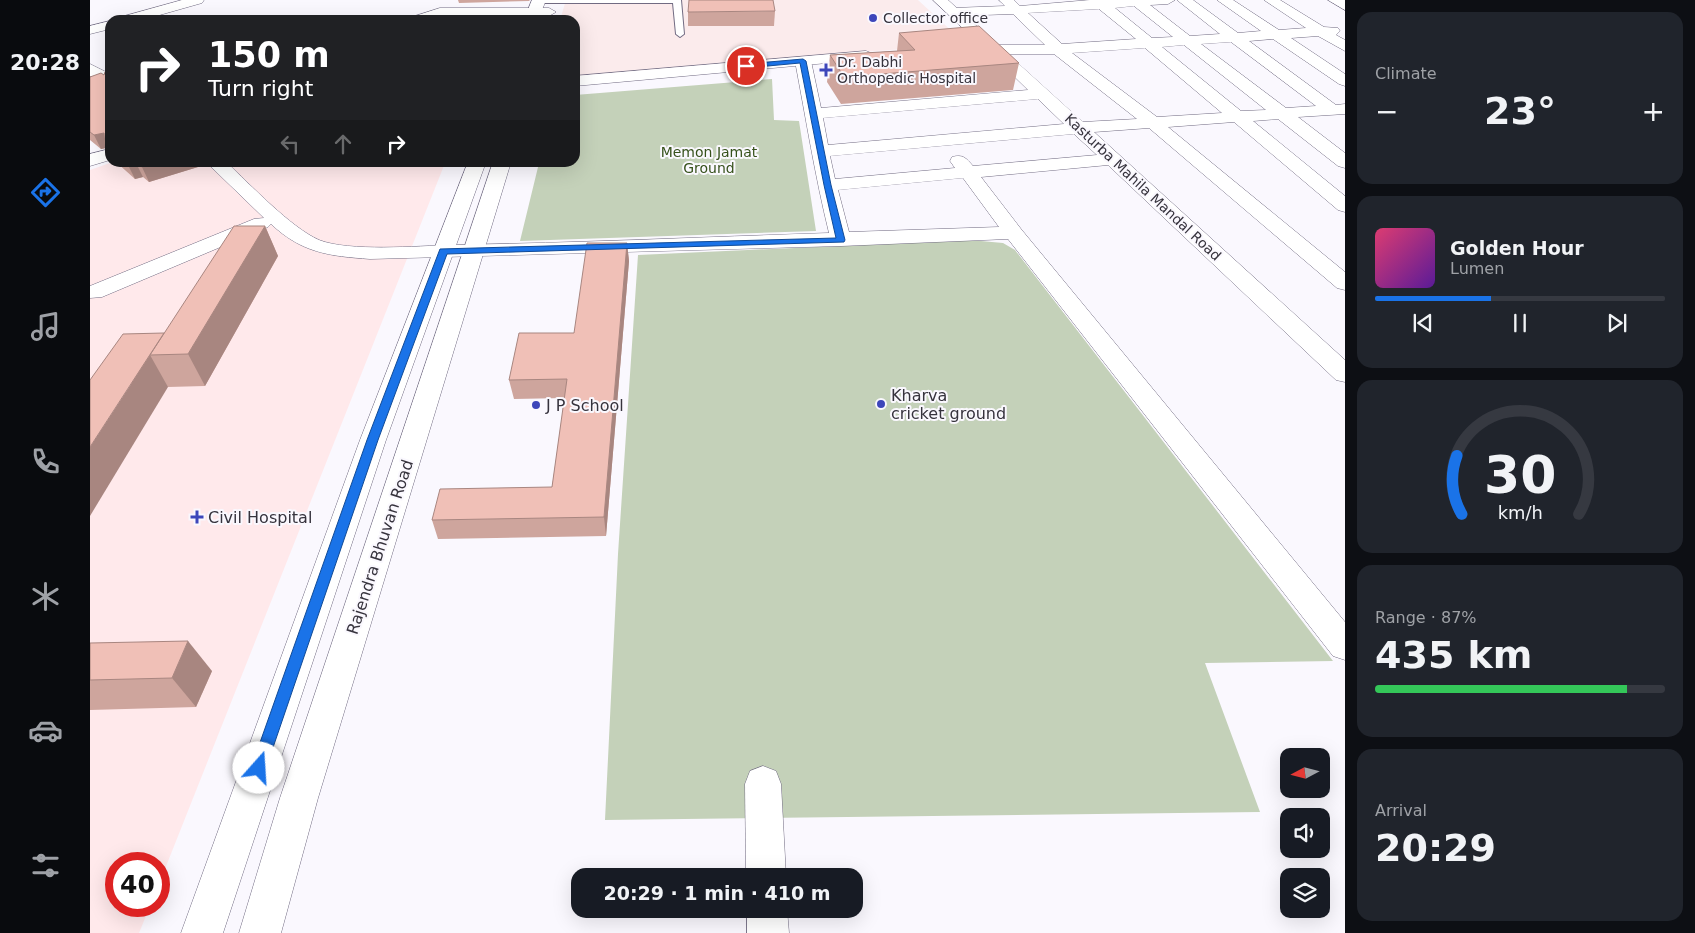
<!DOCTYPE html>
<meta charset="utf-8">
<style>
:root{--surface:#171b24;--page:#20242c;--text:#f1f3f6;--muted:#9ea1a6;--line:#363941;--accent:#1a73e8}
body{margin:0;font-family:"DejaVu Sans",sans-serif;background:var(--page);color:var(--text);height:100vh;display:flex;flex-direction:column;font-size:19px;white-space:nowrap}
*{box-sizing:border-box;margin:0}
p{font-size:16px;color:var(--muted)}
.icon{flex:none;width:28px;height:28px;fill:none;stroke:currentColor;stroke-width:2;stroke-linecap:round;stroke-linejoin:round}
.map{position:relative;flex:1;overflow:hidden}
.panel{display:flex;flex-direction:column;gap:12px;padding:12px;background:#0d0f14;width:350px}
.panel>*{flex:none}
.guide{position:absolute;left:15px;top:15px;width:475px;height:152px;border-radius:15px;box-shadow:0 5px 20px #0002;background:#202124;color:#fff;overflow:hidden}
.needle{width:32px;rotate:263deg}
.controls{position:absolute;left:1190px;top:748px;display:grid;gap:10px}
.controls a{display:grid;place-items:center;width:50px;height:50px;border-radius:10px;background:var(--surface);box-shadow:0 5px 20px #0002;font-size:25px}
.speed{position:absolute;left:15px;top:852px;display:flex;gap:10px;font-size:25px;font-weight:700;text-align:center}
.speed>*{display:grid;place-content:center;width:65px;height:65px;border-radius:50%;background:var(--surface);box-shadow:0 5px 20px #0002;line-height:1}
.speed .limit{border:8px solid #d22;background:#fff;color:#111}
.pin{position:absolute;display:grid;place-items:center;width:42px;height:42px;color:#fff;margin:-21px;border:2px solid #fff;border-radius:50%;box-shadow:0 1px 5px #0007}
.me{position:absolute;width:55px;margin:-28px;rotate:19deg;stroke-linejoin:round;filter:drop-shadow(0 0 4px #0008)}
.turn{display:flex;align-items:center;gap:18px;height:105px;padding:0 20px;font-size:22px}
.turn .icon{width:65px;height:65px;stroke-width:2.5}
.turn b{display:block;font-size:35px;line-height:42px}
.lanes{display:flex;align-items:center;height:48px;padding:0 20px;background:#0003;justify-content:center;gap:25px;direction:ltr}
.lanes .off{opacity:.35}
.big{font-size:38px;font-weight:600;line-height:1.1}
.panel .tile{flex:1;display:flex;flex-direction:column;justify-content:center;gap:8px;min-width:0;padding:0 18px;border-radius:15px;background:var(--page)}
.panel .dial{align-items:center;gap:0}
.dial svg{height:130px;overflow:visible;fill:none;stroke:var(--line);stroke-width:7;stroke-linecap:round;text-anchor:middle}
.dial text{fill:var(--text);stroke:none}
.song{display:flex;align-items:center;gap:15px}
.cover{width:60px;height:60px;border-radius:8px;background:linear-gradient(135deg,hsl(340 70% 55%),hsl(270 70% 35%))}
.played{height:5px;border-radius:2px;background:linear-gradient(90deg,var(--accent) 40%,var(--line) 40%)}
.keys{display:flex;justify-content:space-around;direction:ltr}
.heat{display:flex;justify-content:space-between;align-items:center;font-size:28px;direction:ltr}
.charge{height:8px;border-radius:4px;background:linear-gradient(90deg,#34c759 87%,var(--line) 0)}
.trip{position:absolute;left:481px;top:868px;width:292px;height:50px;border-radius:15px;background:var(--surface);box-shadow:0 5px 20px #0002;font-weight:600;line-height:50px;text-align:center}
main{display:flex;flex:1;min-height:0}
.tabs{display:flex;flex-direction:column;width:90px;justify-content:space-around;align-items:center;background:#090b0e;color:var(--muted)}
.tabs .icon{width:35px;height:35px}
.tabs .active{color:var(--accent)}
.tabs b{font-size:22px;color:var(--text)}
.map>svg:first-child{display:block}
.commercial{fill:#fbebec}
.medical{fill:#ffe9eb}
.green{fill:#c4d1b9}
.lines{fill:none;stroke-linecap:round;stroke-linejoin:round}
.service-casing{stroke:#716b82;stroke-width:2}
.minor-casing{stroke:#716b82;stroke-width:1}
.tertiary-casing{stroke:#716b82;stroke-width:1}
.service{fill:#fff;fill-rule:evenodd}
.minor{fill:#fff;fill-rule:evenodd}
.tertiary{fill:#fff;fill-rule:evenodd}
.wall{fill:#cea59d}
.shaded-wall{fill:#a88680}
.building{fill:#f0c0b7;stroke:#a88680}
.route{fill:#1a73e8;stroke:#114b97}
.poi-dot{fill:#3d46ba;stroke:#faf8fe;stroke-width:2}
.labels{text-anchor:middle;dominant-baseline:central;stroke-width:4;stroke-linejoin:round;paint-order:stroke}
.far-poi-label{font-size:14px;fill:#36333d;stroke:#faf8fe;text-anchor:start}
.far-park-label{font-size:14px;fill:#36511b;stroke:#faf8fe}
.far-street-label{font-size:14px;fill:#36333d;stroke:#faf8fe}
.poi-label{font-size:16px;fill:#36333d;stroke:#faf8fe;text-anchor:start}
.street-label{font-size:16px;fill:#36333d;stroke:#faf8fe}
</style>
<main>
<nav class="tabs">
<b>20:28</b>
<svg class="icon active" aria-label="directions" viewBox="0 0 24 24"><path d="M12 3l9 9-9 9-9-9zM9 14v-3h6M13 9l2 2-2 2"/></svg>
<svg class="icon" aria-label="music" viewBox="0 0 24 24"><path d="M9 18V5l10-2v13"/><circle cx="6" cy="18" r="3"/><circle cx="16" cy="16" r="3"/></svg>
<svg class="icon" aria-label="phone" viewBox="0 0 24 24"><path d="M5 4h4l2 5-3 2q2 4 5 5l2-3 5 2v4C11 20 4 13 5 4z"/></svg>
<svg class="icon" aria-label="climate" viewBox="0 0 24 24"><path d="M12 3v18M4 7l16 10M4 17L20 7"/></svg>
<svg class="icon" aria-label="car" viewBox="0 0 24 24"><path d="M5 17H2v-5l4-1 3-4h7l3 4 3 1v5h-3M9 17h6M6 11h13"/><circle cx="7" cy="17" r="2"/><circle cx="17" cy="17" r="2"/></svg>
<svg class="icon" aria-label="filters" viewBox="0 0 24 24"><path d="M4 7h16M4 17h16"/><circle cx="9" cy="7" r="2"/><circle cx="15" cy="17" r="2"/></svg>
</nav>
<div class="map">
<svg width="1255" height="933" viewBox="0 0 1255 933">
<rect width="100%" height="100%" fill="#faf8fe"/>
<polygon class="commercial" points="476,0 828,0 867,36 855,46 745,54 485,78 485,20 470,20"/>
<polygon class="medical" points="23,162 355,163 69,884 69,864 26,864 26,906 60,906 49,933 0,933 0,170"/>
<g class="green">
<polygon points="682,79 684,120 709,121 726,231 430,241 449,163 485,162 485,95"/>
<polygon points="880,240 913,243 925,250 1243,661 1115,663 1170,812 515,820 528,554 548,255"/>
</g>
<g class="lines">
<g class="service-casing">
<polygon id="service" points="445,0 591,0 594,34 590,37 586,34 583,3 445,3"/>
</g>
<g class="minor-casing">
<g id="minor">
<polygon points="92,0 114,0 112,3 52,20 29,20 31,17"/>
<path d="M909,0H924L930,6L1000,0H1085L1078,4L1060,5L1100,36L1130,34L1087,0H1103L1148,33L1171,31L1127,0H1143L1189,30L1216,28L1174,0H1190L1234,27L1248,28L1250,31L1246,35L1255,40V51L1228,36L1201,38L1255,74V86L1249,84L1183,39L1159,41L1246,105L1255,104V114L1208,117L1255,153V168L1248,166L1188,119L1163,121L1255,196V212L1248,210L1144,122L1078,127L1255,272V290L1247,288L1059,128L1004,132L1255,360V382L1246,380L1018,165L891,177L931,229L1255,622V660L1243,656L918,239L751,246L280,259C239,256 212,253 181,224L178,227L12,297L0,298V286L164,219L174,218L116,162H136C161,185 200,227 229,240C259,252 328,246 361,245C487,243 613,237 739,233C725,176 716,119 705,61L708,58H718L721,61L731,108L938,90L893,46L895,43L900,42L908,45H955L923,14L863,16L856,12L863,8L915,6ZM1044,6L1083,37L1062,38L1025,8ZM1009,9L1046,39L972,44L938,13ZM1141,42L1226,106L1196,108L1111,44ZM1094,45L1176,110L1151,111L1072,47ZM1055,48L1132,113L1067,117L982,53ZM918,54H964L1047,119L993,122ZM948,99L974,124L738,145L733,118ZM984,134L1007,155L883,166C876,158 873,154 862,157L860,161L865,168L745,179L740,156ZM873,178L909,227L759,232L748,190Z"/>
<polygon points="1238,0 1255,0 1255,10"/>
<polygon points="350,8 459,8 466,12 459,16 351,16 341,20 320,20 322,17"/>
<polygon points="20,21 20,29 0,34 0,26"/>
<polygon points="0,64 20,74 20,86 0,76"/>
<polygon points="20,149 20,160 0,166 0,154"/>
<polygon points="673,766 686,771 691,784 696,876 656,876 655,784 660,771"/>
<polygon points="657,909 697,909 699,933 657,933"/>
</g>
</g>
<g class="tertiary-casing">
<g id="tertiary">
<polygon points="442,0 456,0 448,20 434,20"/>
<polygon points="843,0 858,0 904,42 906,45 904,48 894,48"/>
<polygon points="776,51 781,53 784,56 781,59 485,86 485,76"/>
<polygon points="378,162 396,162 296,440 133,933 91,933 270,440"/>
<polygon points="403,162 421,162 228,798 191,933 149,933 190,798"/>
</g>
</g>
<use href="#service" class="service"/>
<use href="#minor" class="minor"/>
<use href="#tertiary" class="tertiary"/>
</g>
<g class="wall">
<polygon points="368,0 440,0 439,1 369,3"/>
<polygon points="685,11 684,26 598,26 598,12"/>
<polygon points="809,33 929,63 923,90 751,104 737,82 740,55 807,51"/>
<polygon points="20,71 20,155 16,148 11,149 0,140 0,77 14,75"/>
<polygon points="26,162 106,162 108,167 59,182 53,177 45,179"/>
<polygon points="175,226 188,256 115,386 78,387 0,380 74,333"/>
<polygon points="537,243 539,261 516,536 348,539 342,520 462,487 475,398 424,399 419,380 484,333"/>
<polygon points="0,643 122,671 106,707 0,710"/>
</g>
<g class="shaded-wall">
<polygon points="14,133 15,145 16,148 11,149 4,135"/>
<polygon points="68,162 106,162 108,167 59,182 52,167"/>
<polygon points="46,163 53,177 45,179 38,165"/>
<polygon points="175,226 188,256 115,386 98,354"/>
<polygon points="537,243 539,261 516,536 514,517"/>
<polygon points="60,355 78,387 0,516 0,447"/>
<polygon points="98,641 122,671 106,707 82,678"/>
</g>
<g class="building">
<polygon points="599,0 683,0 685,11 598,12"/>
<polygon points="889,26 929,63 754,77 740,55 825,50 809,33"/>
<polygon points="20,71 20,150 15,145 14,133 4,135 0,132 0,77 11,73 14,75 15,72"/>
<polygon points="35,162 68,162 52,167 46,163 38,165"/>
<polygon points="144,226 175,226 98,354 60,355"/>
<polygon points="497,243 537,243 514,517 342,520 350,489 462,487 477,379 419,380 429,333 484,333"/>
<polygon points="74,333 0,447 0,380 33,334"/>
<polygon points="98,641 82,678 0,680 0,643"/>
</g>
<polygon class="route" points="713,59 716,61 741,185 755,240 754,242 357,254 288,440 176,768 174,774 169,776 163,774 161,768 277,440 350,249 746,238 734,185 710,63 656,68 653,66 656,64"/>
<g class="poi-dot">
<circle cx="783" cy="18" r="5"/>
<path d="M733.5 62.5h5v5h5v5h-5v5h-5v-5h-5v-5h5z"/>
<circle cx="791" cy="404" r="5"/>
<circle cx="446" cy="405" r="5"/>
<path d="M104.5 509.5h5v5h5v5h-5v5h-5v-5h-5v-5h5z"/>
</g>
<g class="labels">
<g class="far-poi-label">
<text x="793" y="18">Collector office</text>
<text x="747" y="62">Dr. Dabhi<tspan x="747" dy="16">Orthopedic Hospital</tspan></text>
</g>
<g class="far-park-label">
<text x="619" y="152">Memon Jamat<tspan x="619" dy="16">Ground</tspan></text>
</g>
<g class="far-street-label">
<text transform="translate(1053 187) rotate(43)">Kasturba Mahila Mandal Road</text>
</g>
<g class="poi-label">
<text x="801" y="395">Kharva<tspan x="801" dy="18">cricket ground</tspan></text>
<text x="456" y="405">J P School</text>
<text x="118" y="517">Civil Hospital</text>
</g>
<g class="street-label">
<text transform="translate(290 547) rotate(-72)">Rajendra Bhuvan Road</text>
</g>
</g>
</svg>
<div class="controls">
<a><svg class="needle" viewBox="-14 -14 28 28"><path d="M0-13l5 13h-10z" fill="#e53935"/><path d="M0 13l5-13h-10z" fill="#9ea1a6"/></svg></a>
<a><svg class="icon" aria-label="sound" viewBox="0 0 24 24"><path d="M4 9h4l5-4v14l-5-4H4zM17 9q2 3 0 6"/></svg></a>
<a><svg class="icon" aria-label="layers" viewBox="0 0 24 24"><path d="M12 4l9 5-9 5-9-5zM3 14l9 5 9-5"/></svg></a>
</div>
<div class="speed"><div class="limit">40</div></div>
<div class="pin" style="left:656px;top:66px;background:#d93025"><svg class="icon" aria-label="arrive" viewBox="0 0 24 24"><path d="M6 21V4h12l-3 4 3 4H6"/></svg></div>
<svg class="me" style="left:169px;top:768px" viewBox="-20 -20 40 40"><circle r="19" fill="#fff"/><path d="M0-13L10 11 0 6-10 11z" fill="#1a73e8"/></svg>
<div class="trip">20:29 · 1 min · 410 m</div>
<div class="guide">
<div class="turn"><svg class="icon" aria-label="right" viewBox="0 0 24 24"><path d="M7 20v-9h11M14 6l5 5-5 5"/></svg><div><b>150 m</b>Turn right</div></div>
<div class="lanes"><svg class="icon off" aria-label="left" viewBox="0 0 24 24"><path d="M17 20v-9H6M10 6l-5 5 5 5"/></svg><svg class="icon off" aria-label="ahead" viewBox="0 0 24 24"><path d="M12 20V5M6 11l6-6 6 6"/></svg><svg class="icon" aria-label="right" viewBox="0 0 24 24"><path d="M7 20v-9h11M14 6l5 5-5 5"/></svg></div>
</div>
</div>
<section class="panel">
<div class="tile"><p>Climate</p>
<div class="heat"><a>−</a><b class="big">23°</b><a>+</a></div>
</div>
<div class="tile">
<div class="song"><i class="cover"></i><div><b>Golden Hour</b><p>Lumen</p></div></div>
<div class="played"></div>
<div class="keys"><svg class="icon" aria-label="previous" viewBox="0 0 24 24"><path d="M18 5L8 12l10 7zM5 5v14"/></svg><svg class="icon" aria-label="pause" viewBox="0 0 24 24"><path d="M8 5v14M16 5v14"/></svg><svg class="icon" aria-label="next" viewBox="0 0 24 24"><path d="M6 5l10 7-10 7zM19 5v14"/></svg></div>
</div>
<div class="tile dial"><svg viewBox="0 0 100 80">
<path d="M14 69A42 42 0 1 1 86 69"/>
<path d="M14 69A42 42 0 0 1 11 33" stroke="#1a73e8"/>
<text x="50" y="56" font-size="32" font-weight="700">30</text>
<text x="50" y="72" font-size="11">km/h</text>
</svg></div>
<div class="tile"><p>Range · 87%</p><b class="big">435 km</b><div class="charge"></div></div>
<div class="tile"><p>Arrival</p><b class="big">20:29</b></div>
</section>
</main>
